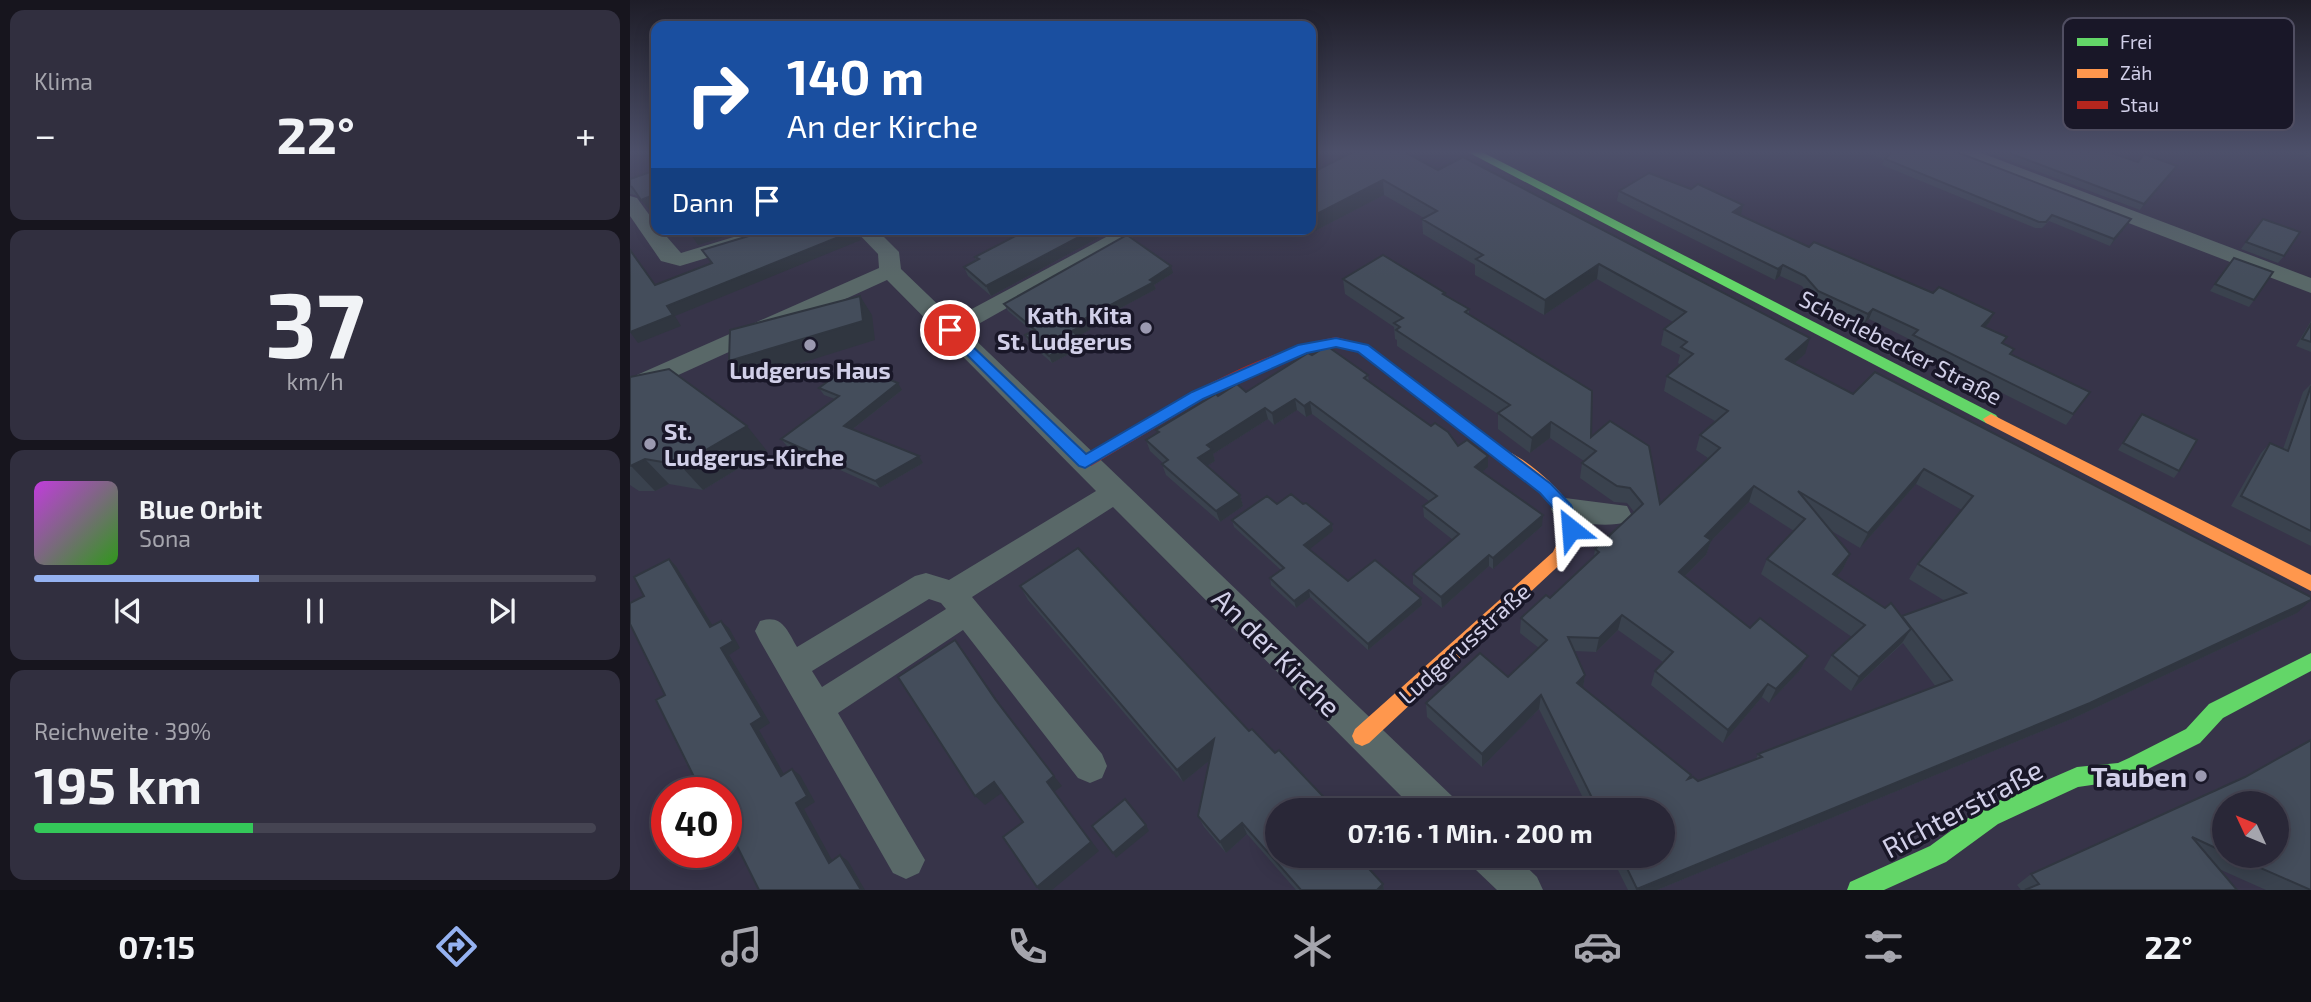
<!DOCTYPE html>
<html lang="de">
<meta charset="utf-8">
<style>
:root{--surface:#292737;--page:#312f3f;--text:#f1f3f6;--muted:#a5a5ad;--line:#454452;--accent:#95b2f1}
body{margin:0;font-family:"Exo 2",sans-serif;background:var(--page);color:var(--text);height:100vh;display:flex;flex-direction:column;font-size:26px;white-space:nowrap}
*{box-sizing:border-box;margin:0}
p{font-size:23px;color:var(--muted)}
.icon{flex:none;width:38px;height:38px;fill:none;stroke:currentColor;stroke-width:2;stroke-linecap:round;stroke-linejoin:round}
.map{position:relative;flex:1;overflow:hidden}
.panel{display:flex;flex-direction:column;gap:10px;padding:10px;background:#17151e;width:630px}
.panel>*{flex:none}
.guide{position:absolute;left:21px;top:21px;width:665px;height:214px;border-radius:14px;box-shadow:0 4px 18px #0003,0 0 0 2px var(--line);background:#1a4fa0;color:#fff;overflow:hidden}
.needle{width:46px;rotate:314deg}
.tools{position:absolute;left:1582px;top:791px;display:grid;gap:14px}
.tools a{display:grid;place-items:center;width:77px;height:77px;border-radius:50%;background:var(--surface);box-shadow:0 4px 18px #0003,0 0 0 2px var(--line);font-size:35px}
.speed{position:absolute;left:21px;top:777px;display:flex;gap:14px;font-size:35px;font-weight:700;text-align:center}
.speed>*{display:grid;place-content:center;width:91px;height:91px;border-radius:50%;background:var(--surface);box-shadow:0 4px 18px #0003,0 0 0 2px var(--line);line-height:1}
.speed .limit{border:10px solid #d22;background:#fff;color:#111}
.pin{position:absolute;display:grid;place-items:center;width:60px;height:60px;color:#fff;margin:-30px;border:4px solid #fff;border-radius:50%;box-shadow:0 2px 7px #0007}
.me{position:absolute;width:77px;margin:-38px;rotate:332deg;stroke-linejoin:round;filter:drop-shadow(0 0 5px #0008)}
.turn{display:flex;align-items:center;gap:24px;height:147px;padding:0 21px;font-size:32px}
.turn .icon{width:91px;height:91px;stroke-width:2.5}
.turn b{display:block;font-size:49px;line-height:60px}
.then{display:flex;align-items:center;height:66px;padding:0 21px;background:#0003;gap:14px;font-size:26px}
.big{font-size:52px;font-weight:700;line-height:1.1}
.panel .tile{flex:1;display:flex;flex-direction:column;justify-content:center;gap:10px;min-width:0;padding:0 24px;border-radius:14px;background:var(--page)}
.panel .dial{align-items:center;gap:0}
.dial b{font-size:91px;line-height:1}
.song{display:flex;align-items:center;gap:21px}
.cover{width:84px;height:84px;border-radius:10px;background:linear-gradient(135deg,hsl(290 70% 55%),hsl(110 70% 35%))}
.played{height:7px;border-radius:4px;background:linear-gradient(90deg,var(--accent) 40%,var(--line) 40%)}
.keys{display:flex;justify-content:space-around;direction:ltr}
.heat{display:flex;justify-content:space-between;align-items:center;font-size:38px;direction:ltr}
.charge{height:10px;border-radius:5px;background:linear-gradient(90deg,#34c759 39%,var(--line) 0)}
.trip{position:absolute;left:635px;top:798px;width:410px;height:70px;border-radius:35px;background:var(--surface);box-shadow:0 4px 18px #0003,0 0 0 2px var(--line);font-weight:700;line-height:70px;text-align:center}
.tab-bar{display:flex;height:112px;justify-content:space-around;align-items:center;background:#101016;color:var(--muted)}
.tab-bar .icon{width:49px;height:49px}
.tab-bar .selected{color:var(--accent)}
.tab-bar b{font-size:32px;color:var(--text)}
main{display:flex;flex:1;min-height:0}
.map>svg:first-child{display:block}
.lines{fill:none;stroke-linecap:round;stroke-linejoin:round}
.street{fill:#596868;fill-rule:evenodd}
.fast{fill:#63d668;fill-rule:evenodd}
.slow{fill:#ff974d;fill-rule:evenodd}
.jam{fill:#b3261e;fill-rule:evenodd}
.wall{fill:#3a424e;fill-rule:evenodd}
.shaded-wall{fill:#303640}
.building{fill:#444d5b;stroke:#303640;stroke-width:2;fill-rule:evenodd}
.route{fill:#1a73e8;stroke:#114b97;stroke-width:2}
.poi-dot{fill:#9b99b0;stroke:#191728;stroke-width:2.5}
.labels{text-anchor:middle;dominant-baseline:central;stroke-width:7;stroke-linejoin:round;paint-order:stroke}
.poi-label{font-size:23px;font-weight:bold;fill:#d1cfe8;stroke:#191728;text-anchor:end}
.street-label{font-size:23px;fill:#d1cfe8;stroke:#191728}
.near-street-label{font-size:28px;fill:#d1cfe8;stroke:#191728}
.near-poi-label{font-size:28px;font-weight:bold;fill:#d1cfe8;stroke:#191728;text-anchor:end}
.key{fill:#191728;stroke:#504e62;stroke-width:2}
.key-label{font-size:19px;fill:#d1cfe8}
</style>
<main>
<section class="panel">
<div class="tile"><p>Klima</p>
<div class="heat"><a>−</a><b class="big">22°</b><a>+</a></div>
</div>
<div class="tile dial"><b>37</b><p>km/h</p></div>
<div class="tile">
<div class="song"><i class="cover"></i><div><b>Blue Orbit</b><p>Sona</p></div></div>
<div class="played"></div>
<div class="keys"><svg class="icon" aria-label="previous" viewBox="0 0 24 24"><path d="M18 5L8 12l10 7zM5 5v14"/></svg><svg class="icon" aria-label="pause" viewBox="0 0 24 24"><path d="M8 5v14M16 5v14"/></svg><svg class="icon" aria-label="next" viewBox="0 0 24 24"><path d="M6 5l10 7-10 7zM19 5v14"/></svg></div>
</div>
<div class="tile"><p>Reichweite · 39%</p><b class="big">195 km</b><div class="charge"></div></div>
</section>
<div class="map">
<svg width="1681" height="890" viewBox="0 0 1681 890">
<rect width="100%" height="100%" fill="#373449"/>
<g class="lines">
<g class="street">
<polygon points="1319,151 1346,151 1681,278 1681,293 1321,155"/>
<polygon points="0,196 7,198 26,224 26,229 30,229 51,253 130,229 163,229 160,233 50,266 31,261 0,216"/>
<path d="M224,229H246L269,252L271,269L323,319L491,229H517L336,331L823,797L828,810H785L483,507L342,597L472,754L477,766L472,778L460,783L448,778L333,630L208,713L295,860L289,873L276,879L263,873L130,641L125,631L130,621C152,614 157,630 167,647L285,576L296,573L319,580L466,491L257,280L0,397V378L249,268L248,254ZM299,599L311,603L316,609L192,687L182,671Z"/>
<path d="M935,498L997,506L1001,514L997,522C977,528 945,523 925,517L921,509L925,501Z"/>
<polygon points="840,856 885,856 907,877 913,890 867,890 845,869"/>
</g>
<g class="fast">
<polygon points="836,151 850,151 1366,415 1369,419 1361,424 1356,423"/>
<polygon points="1681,653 1681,671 1593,718 1570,743 1496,780 1448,787 1368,824 1316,862 1254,890 1217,890 1220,882 1300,846 1352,808 1447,767 1488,763 1499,758 1556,729 1579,704"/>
</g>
<g class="slow">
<polygon points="1361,414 1681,575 1681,591 1356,423 1353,419"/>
<path d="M872,449C895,456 952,504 949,530C949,539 942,548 939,556L739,743L732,746L725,743L722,736L725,729L923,552C926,545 931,538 932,531C936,504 885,473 866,459L864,455L866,451Z"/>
</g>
<path class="jam" d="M706,337L738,345L878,451L880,455L878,459H866L728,352L706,347L676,352L572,400L461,466H449L447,462L449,458C528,412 616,354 706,337Z"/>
</g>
<g class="wall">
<polygon points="1235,151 1324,151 1497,225 1480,246 1419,221 1412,228 1405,228 1252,165 1254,160"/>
<polygon points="1354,151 1476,151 1543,172 1510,210"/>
<polygon points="1660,151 1681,151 1681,158"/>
<path d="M808,170L1175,354L1164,363L1223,394L1667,613L1446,717L1027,890H998L981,856H1032V810H959L909,709L852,767L797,717L796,703L878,677L909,648L890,633L891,618L920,598L964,556L965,549L1005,513L997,503L984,502L950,478L952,463L954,461L920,438L900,453L868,429V414L767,346V340L765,339L764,327L715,294L713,279L815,293V295L839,309V314L1030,504L1078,458L1066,450L1070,435L1085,421L1034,391L1037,376L1051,365L1048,363L1050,355L1031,345L1034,329L1043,322L967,279L914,315L845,275V265L793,234L792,219L794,218L754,195L679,234L671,229H681V173ZM1286,484L1332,510L1288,564L1279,579L1315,601L1271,616L1255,608L1206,576L1213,569L1220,554L1200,530L1230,548ZM1119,502L1164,531L1137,559L1131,574L1222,637L1202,655L1194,669L1221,691L1273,643L1306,687L1128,754L1126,759L1068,781L1059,778L1061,775L953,688L955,675L944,651L966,652L988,630L1033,662L1025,671L1021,685L1093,743L1132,697L1139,703L1170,670L1178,656L1120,628L1055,576L1076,555L1081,541Z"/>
<polygon points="0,179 19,209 9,196 0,194"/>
<polygon points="1061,189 1113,205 1110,215 1179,247 1303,293 1364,313 1359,323 1355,327 1373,344 1384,349 1381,355 1460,392 1436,425 1278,346 1281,340 1239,319 1234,324 1184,302 1172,286 1150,276 1145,280 987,201 989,191"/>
<polygon points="1633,219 1654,256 1648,263 1611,249"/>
<polygon points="399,229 482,229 483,230 361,296 338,276 334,267 346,261 345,257"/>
<polygon points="1604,258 1624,300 1619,307 1580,291"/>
<polygon points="543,273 524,285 526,289 459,325 461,329 448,336 452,339 454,346 422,363 398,342 395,335 402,331 378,311 374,304"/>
<polygon points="1681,321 1681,352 1666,346"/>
<polygon points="682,355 738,375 739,382 858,467 852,472 912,526 863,569 859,566 812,608 783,584 783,574 823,540 794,517 793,506 799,501 682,414 676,417 667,410 644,425 638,419 583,454 585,461 577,466 610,495 613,506 590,522 536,475 532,464 533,463 520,451 516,440 528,433 526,430 588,396 616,392"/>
<polygon points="0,377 137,451 73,490 39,484 25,491 9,491 0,485"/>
<polygon points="1681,384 1681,546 1601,506 1631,453 1640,443 1653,449 1673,392"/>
<polygon points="189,388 272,390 223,429 293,463 250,488 157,446 151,439 205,399 194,395"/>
<polygon points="1512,414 1549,471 1544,478 1488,450"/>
<polygon points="647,504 673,504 702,524 703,531 679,549 718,581 791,598 792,605 738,650 680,597 666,608 641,585 640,578 651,570 604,527 602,520"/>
<polygon points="448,548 648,856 742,856 742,858 735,865 753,884 754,890 666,890 617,834 596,853 574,827 568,816 580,760 553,782 398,600 390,586"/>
<path d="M1615,777L1681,890H1636L1589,869L1607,890H1391L1387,885L1401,874ZM1594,803L1647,856H1594Z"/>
</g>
<g class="shaded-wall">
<polygon points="1547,166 1543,172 1510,210 1514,204"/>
<polygon points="753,180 754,195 679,234 678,229 681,229 681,217"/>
<polygon points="26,194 26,207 19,209 11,200"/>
<polygon points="1113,205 1111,215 1100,222 1103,212"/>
<polygon points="1501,219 1497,225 1480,246 1484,239"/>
<polygon points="80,229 120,229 68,245 61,235"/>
<polygon points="464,229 482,229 483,230 361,296 356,286"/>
<polygon points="226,230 231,240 45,316 51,326 8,343 0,332 37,306"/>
<polygon points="969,264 967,279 914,315 915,300"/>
<polygon points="1153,265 1150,276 1145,280 1148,269"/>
<polygon points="541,266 543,273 524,285 526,289 459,325 461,329 445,338 442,331 454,319"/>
<polygon points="230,296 242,315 245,340 114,381 99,361"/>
<polygon points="1243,309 1239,319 1234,324 1238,314"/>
<polygon points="1364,313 1359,323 1347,336 1352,326"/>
<polygon points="1180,338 1175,354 1151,375 1156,359"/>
<polygon points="452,339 454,346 422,363 419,356"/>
<polygon points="268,383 272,390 219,432 214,426"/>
<polygon points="665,399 667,410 644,425 642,413"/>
<polygon points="680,402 682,414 676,417 674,406"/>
<polygon points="635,408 638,419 583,454 585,461 572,469 568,458 577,445"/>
<polygon points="921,422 920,438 900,453 902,438"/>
<polygon points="117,426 137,451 73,490 50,465"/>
<polygon points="289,456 293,463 250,488 245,481"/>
<polygon points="858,456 858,467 845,478 845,467"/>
<polygon points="15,459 39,484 25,491 1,466"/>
<polygon points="1294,469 1286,484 1230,548 1238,533"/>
<polygon points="1124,486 1119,502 1081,541 1076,555 1045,586 1049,572 1075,536"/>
<polygon points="610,495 613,506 590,522 586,511"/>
<polygon points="913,515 912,526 863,569 863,558"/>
<polygon points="702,524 703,531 676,552 674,545"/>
<polygon points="1220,554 1213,569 1196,589 1203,574"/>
<polygon points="859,555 859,566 812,608 811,597"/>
<polygon points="39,559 46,566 88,634 80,627"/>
<polygon points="679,590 680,597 666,608 664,601"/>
<polygon points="791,598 792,605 738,650 738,644"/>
<polygon points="1681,600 1667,613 1446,717 1027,890 1007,890"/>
<polygon points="992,615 988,630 966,652 969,638"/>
<polygon points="91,621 99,628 110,648 99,655 140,723 129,730 159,783 151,776 121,724 91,648"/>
<polygon points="1281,629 1272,643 1221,691 1229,677"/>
<polygon points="325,640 334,652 374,710 365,699"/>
<polygon points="1178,656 1170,670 1139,703 1146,689"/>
<polygon points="955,675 953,688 947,683"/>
<polygon points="1138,684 1132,697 1093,743 1098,730"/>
<polygon points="911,695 909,709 852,767 852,754"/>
<polygon points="584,739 590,752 553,782 547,770"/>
<polygon points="162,769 170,775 185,802 174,809 207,869 199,863 166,803"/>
<polygon points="424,776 432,786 424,792 469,851 422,890 409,890 407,887 417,782"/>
<polygon points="364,782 373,792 355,805 345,796"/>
<polygon points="612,823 617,834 596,853 590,842"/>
<polygon points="516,825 519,831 486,858 483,853"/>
<polygon points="210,855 218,861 235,890 231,890"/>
<polygon points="731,856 742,856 742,858 731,868 729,858"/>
<polygon points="753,884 754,890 747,890"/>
</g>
<g class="building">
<path d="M725,151H773L808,170L833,157L1180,338L1156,359L1223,394L1245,372L1681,597V600L1460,703L1007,889L991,856H1032V810H968L911,695L852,754L796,703L850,653L878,677L917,640L891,618L916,595L920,598L969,552L965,549L1013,504L1000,488L987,486L952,463L966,451L921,422L902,438L868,413L880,405L766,330L770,327L764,323L773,318L713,279L753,255L815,293L813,294L839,309L835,312L962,391L961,437L980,421L1019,446L1030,504L1090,448L1070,435L1098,411L1037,376L1063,354L1051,347L1057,342L1034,329L1056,312L969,264L915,300L846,259L853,255L792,219L807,211L753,180L681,217V173ZM1294,469L1343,496L1288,564L1336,593L1272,616L1322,680L1128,754L1132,757L1068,781L1063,777L1058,779L1061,775L947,683L955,675L938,637L969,638L992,615L1043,652L1025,671L1098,730L1138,684L1146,689L1178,656L1130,618L1120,628L1049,572L1081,540L1075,536L1124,486L1175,519L1137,559L1235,625L1202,655L1229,677L1281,629L1261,603L1255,608L1203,574L1220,554L1168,491L1238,533Z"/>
<polygon points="1252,151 1324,151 1501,219 1484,239 1422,215 1416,222 1409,222 1255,159 1260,154"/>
<polygon points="1374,151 1476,151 1508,162 1514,154 1547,166 1514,204"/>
<polygon points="26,170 26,194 11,200 2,187 0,186 0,179"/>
<polygon points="1019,173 1061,189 1068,184 1113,205 1103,212 1179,247 1184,242 1303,293 1309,287 1364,313 1352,326 1377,337 1372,343 1384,349 1380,354 1460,392 1443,414 1283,335 1288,330 1243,309 1238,314 1188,291 1175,276 1153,265 1148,269 989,191"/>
<polygon points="1633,219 1670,232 1654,256 1616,242"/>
<polygon points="57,229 80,229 61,235"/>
<polygon points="142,229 225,229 226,230 37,306 43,315 0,332 0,250 25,285 82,263 72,250"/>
<polygon points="399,229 464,229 356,286 334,267 349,259 345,257"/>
<polygon points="497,235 541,266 520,280 524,282 454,319 458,323 442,331 452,339 419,356 395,335 405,330 374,304"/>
<polygon points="1604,258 1643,272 1624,300 1585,284"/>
<polygon points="230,296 233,321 99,361 100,330"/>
<polygon points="1681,324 1681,342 1672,339"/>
<polygon points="697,346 738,375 734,378 801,426 805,423 818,432 828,446 837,440 858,456 845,467 913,515 863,558 859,555 811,597 783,574 829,534 793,506 807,496 680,402 674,406 665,399 642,413 635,408 577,445 582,449 568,458 610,495 586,511 532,464 538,460 516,440 529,432 526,430 586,394 588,396 607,384 616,392 678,353 682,355"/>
<polygon points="221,364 268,383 214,426 289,456 245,481 151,439 209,396 189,388"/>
<polygon points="39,369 117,426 50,465 15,459 0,466 0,377"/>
<polygon points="1681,386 1681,531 1611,496 1640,443 1658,451"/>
<polygon points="1512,414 1567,440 1549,471 1493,443"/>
<polygon points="661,494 673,504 676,503 702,524 674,545 718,581 745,560 791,598 738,644 679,590 664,601 640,578 654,568 602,520 637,496 647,504"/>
<polygon points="448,548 619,731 622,729 645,753 649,750 706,810 648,810 648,856 731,856 729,858 753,884 747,890 671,890 612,823 590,842 568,816 584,739 547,770 390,586"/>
<polygon points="39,559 80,627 91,621 103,641 91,648 132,717 121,724 151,776 162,769 177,796 166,803 199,863 210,855 231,890 129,890 96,824 96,793 72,793 26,700 35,695 0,624 0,603 14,596 4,577"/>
<polygon points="325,640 365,699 424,776 417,782 461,842 407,887 373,837 393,822 364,782 345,796 268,677"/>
<polygon points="1681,740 1681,890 1603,856 1647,856 1647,803 1594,803 1594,852 1562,837 1607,890 1395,890 1409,884 1401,874 1615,777"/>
<polygon points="495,799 516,825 483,853 462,826"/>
</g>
<linearGradient id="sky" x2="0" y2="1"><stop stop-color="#1e1d28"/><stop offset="0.55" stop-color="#4d506a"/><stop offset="1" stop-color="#4d506a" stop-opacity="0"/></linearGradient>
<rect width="1681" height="276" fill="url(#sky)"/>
<polygon class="route" points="320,325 456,454 562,392 668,345 706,338 738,345 921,484 941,505 950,529 947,534 935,534 927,512 910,493 728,352 706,347 677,353 573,399 455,468 449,466 315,333 315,326"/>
<g class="poi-dot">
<circle cx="516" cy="328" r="7"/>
<circle cx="180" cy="345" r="7"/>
<circle cx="20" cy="444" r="7"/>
<circle cx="1571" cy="776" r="7"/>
</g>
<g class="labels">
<g class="poi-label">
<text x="502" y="315">Kath. Kita<tspan x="502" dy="26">St. Ludgerus</tspan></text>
<text x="180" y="370" text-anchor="middle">Ludgerus Haus</text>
<text x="34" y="431" text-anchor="start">St.<tspan x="34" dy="26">Ludgerus-Kirche</tspan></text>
</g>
<g class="street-label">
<text transform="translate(1271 347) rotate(27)">Scherlebecker Straße</text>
<text transform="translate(834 643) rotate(-42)">Ludgerusstraße</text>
</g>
<g class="near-street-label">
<text transform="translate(647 652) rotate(45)">An der Kirche</text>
<text transform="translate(1332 808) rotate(-28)">Richterstraße</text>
</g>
<g class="near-poi-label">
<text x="1557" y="776">Tauben</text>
</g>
</g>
<rect x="1433" y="18" width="231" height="112" rx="10" class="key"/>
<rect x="1447" y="38" width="31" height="8" fill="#63d668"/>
<rect x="1447" y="69" width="31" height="9" fill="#ff974d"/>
<rect x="1447" y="101" width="31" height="8" fill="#b3261e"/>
<g class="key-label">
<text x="1490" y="49">Frei</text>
<text x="1490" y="80">Zäh</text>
<text x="1490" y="112">Stau</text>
</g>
</svg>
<div class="tools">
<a><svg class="needle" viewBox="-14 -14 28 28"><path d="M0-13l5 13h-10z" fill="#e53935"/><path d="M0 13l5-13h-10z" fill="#a5a5ad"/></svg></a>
</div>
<div class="speed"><div class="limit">40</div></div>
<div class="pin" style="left:320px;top:330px;background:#d93025"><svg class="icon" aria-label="arrive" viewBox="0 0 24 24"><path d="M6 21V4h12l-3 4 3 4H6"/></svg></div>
<svg class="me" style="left:941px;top:529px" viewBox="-20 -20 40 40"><path d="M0-17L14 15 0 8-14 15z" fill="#1a73e8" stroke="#fff" stroke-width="4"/></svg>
<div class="trip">07:16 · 1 Min. · 200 m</div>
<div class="guide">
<div class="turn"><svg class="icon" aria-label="right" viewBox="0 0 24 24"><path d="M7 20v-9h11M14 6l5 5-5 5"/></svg><div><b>140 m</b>An der Kirche</div></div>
<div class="then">Dann<svg class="icon" aria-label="arrive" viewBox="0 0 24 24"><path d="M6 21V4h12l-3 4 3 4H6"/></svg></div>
</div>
</div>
</main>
<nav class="tab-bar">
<b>07:15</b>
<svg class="icon selected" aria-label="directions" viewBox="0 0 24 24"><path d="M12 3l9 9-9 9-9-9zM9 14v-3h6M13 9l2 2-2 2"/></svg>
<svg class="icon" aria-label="music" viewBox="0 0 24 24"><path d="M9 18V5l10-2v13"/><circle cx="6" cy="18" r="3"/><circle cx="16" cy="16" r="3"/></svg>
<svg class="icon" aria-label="phone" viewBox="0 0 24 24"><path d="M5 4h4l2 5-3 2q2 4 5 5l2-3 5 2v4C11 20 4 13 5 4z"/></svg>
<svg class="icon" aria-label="climate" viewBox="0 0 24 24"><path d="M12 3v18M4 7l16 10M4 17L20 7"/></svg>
<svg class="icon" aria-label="car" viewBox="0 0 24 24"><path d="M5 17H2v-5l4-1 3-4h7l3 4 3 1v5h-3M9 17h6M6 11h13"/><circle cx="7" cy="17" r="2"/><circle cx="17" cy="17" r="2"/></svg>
<svg class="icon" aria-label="filters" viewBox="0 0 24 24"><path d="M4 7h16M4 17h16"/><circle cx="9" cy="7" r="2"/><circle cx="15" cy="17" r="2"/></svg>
<b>22°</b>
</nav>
